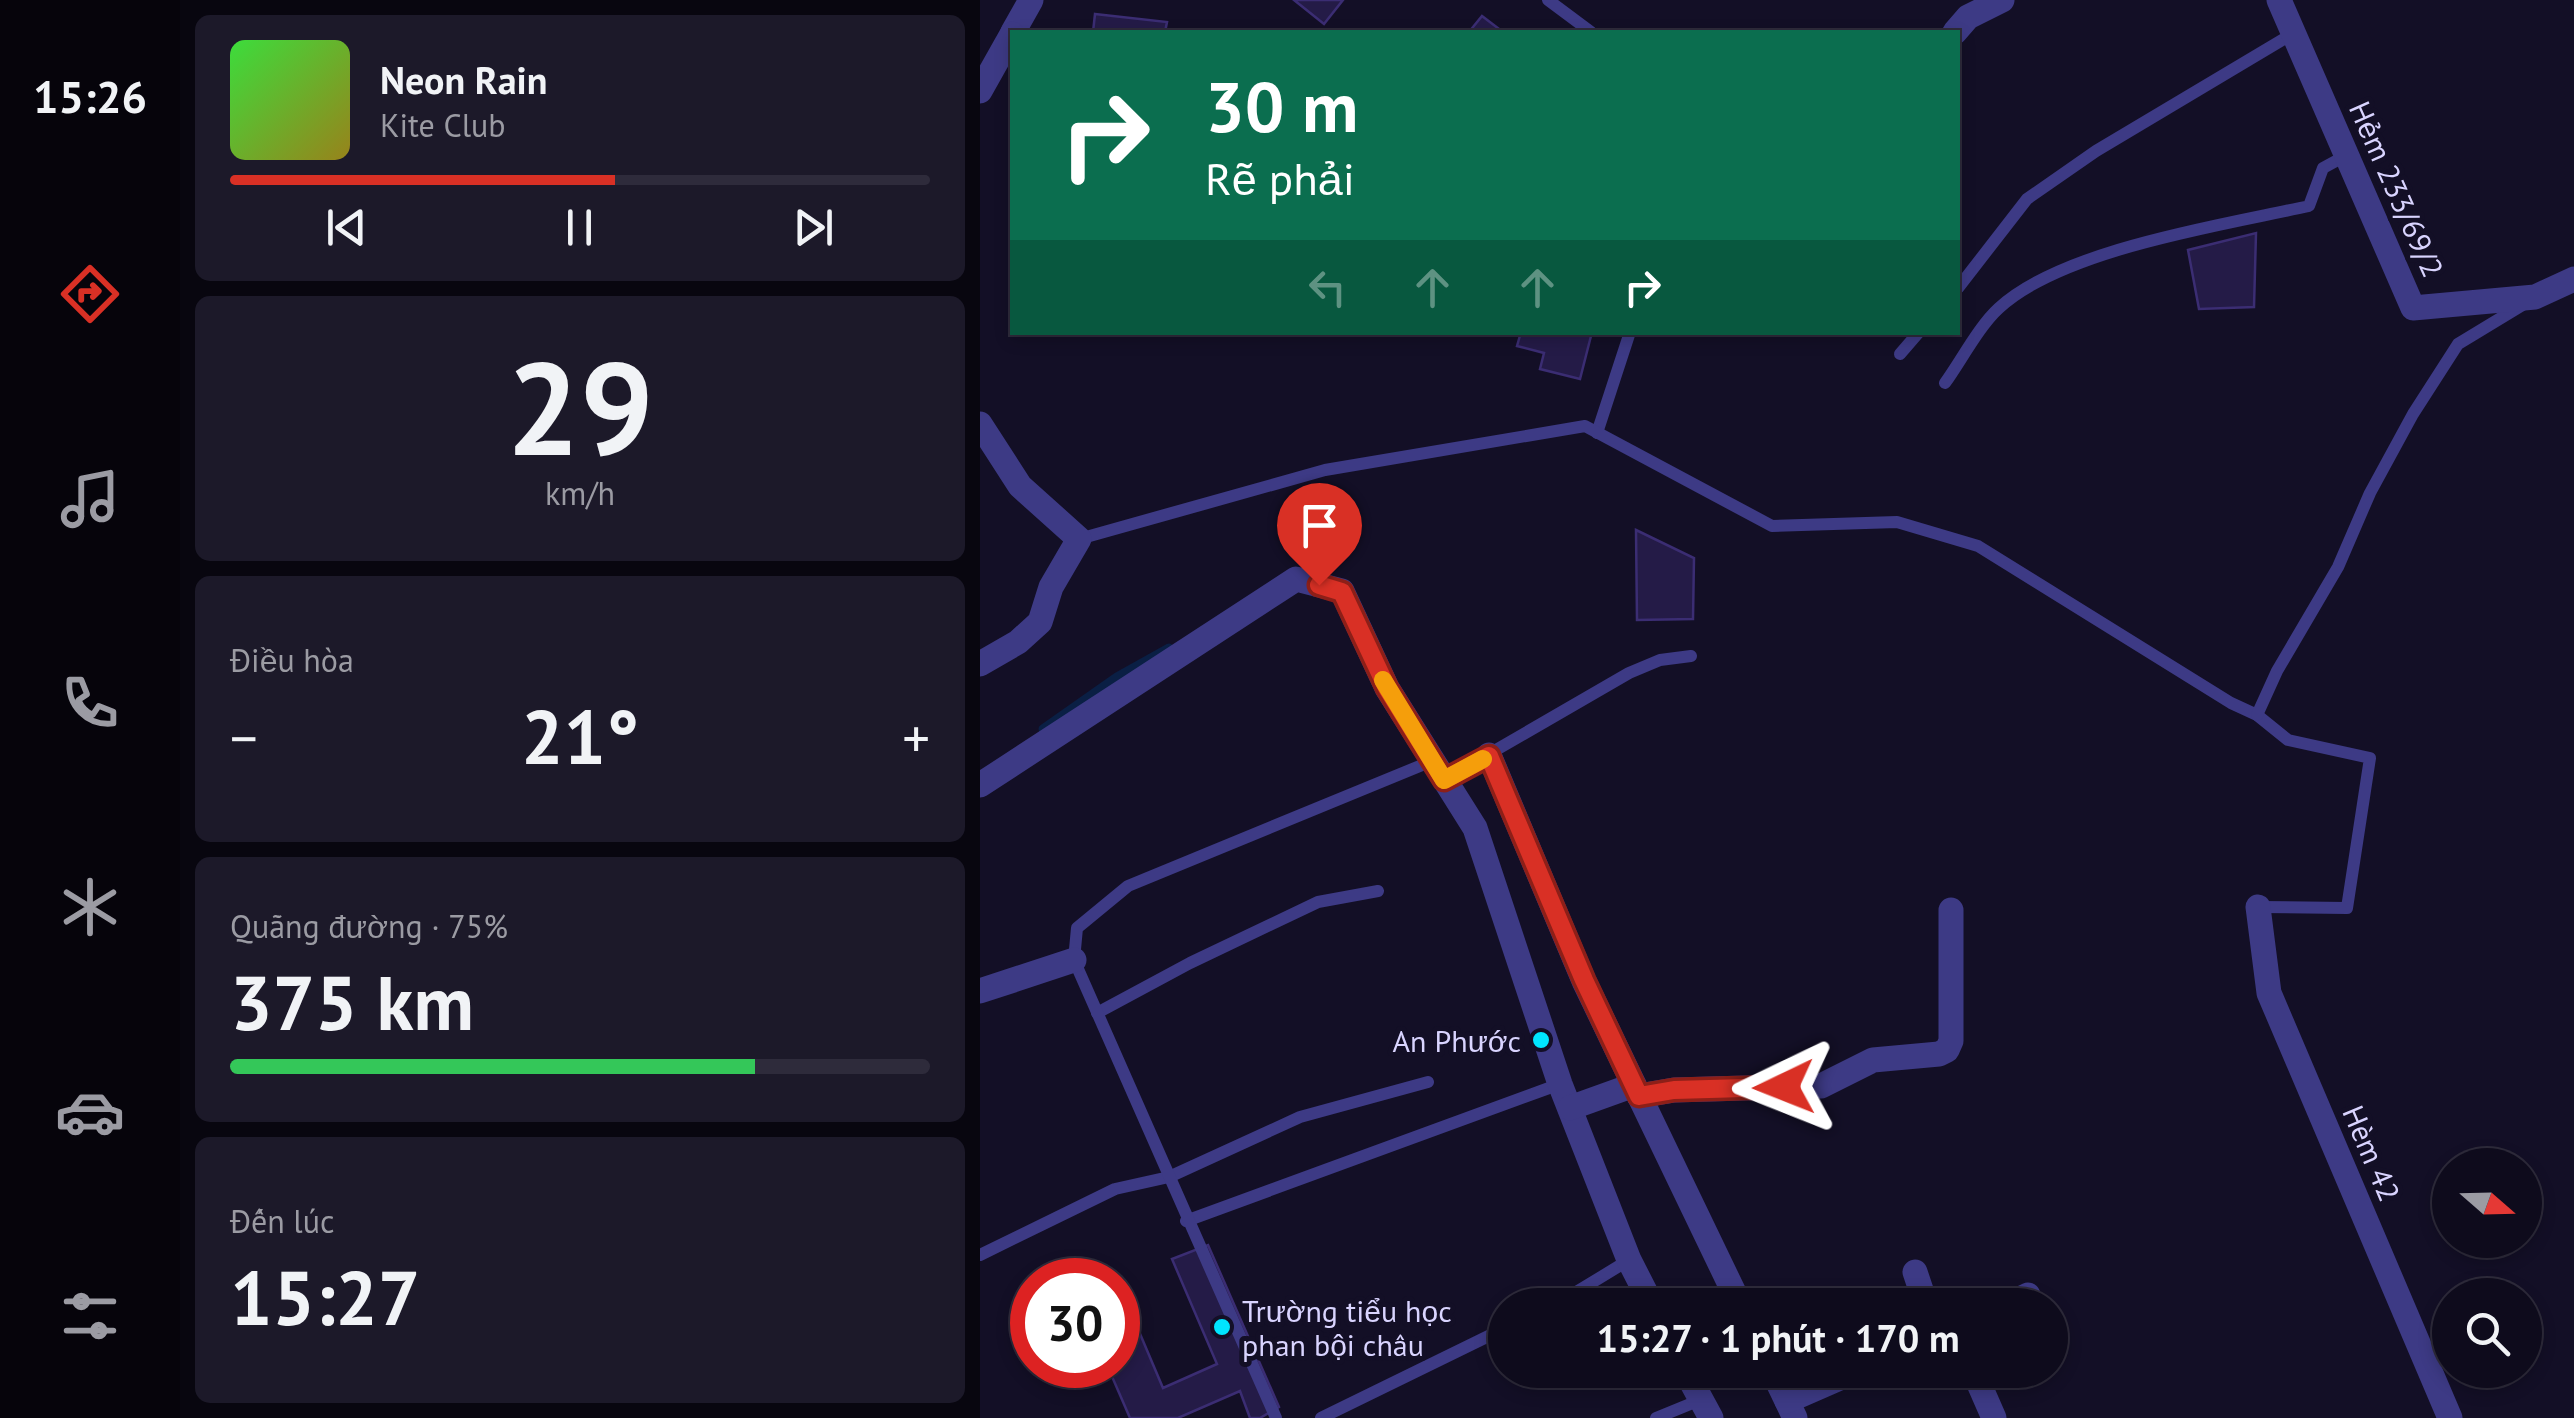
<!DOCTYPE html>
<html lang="vi">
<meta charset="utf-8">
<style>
:root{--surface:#0e0b1c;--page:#1c1929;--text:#f1f3f6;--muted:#9b9ba3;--line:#2e2b3b;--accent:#d93025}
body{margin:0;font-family:"PT Sans",sans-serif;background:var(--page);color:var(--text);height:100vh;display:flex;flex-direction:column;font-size:38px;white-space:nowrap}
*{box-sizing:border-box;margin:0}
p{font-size:32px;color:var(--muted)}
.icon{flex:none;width:55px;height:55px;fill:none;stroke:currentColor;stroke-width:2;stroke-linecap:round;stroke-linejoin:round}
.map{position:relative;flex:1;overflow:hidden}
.side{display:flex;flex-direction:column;gap:15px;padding:15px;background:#08060f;width:800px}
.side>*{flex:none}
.banner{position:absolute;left:30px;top:30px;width:950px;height:305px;border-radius:0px;box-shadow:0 5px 15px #0003,0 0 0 2px var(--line);background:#0b6e4f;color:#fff;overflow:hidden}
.needle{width:65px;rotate:110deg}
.controls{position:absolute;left:1452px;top:1148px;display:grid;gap:20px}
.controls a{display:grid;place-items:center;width:110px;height:110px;border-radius:50%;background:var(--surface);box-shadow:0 5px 15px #0003,0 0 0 2px var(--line);font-size:50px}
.speed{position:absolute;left:30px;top:1258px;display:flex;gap:20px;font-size:50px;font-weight:700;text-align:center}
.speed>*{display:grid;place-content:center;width:130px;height:130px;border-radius:50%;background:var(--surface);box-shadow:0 5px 15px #0003,0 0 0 2px var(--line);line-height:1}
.speed .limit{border:15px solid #d22;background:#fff;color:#111}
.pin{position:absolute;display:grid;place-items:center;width:85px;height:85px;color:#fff;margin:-102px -42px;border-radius:50% 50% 50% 0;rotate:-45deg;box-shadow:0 0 10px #0007}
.pin .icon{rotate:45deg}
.me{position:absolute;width:110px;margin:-55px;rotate:268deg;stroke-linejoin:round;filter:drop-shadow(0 0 8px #0008)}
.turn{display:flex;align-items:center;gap:35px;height:210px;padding:0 30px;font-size:45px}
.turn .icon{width:130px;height:130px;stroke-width:2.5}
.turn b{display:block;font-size:70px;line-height:85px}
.lanes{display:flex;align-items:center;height:95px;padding:0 30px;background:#0003;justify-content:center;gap:50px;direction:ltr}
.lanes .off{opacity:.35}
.big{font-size:75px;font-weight:700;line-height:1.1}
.side .widget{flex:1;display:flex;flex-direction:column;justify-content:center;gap:15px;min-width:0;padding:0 35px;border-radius:15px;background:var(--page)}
.side .dial{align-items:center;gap:0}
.dial b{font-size:130px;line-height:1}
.song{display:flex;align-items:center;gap:30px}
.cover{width:120px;height:120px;border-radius:15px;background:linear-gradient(135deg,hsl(120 70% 55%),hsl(50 70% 35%))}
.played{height:10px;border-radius:5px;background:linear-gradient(90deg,var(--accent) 55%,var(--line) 55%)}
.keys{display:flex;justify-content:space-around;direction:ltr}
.heat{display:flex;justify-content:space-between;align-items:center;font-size:55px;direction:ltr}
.charge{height:15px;border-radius:8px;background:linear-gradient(90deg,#34c759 75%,var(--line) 0)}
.trip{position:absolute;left:508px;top:1288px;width:580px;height:100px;border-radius:50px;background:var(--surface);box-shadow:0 5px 15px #0003,0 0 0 2px var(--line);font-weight:700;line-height:100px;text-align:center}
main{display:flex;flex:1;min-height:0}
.menu{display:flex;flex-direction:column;width:180px;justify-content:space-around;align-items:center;background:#06040b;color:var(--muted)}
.menu .icon{width:70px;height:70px}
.menu .on{color:var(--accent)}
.menu b{font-size:45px;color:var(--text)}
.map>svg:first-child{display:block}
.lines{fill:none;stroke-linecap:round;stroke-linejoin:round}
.stream{stroke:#0a1f44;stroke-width:9}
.building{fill:#241b47;stroke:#3b2d73;stroke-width:2.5}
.service{stroke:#3d3a85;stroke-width:12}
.minor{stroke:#3d3a85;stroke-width:25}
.route-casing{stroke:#8d1f18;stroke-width:25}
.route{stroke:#d93025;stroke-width:18}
.slow{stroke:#f59e0b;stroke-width:18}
.poi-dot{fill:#00e5ff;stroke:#130f26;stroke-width:4}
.labels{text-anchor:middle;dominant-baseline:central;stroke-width:10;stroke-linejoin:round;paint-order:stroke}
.street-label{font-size:30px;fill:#d9d4ff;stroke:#130f26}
.poi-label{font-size:30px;fill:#d9d4ff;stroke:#130f26;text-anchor:end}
</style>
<main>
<nav class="menu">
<b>15:26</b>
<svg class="icon on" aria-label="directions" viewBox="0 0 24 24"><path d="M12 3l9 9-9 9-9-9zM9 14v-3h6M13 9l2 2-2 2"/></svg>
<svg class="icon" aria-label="music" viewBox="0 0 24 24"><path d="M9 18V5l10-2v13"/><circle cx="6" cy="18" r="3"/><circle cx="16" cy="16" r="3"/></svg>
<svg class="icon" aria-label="phone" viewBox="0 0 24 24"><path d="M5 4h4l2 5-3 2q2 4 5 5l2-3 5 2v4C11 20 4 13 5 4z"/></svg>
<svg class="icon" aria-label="climate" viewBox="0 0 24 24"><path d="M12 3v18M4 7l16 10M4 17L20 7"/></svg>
<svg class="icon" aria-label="car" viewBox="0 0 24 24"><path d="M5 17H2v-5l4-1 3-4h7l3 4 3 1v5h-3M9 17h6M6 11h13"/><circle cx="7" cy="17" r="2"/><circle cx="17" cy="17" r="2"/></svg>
<svg class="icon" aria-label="filters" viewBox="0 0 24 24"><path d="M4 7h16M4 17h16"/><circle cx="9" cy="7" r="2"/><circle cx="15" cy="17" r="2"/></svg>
</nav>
<section class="side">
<div class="widget">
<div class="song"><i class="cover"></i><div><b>Neon Rain</b><p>Kite Club</p></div></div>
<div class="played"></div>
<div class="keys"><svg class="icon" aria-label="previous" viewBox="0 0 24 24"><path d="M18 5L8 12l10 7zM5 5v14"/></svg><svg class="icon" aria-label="pause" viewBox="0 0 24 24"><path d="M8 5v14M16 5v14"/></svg><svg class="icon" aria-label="next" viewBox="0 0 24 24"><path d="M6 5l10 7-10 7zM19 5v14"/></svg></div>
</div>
<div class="widget dial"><b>29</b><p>km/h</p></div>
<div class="widget"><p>Điều hòa</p>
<div class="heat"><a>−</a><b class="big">21°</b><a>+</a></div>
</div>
<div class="widget"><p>Quãng đường · 75%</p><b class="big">375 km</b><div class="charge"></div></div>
<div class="widget"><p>Đến lúc</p><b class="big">15:27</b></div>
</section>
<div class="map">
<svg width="1594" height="1418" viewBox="0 0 1594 1418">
<rect width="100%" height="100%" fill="#130f26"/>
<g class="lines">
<g class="stream">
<polyline points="320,574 348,558"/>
<polyline points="63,729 137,677 189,648"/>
</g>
</g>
<g class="building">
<polygon points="314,0 363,0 344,24"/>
<polygon points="115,14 187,22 185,32 113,32"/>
<polygon points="502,16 523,32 489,32"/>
<polygon points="1276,233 1274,307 1219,309 1208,250"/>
<polygon points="541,332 612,332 600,379 560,369 564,353 537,346"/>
<polygon points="656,530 714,558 713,619 657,620"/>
<polygon points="228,1245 299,1407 280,1418 270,1418 260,1391 198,1418 150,1418 127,1365 138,1365 138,1291 141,1289 183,1388 237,1364 192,1259"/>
</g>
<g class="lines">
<g class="service">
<polyline points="568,0 611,32"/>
<polyline points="978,288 1047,199 1116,151 1314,33"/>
<polyline points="920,354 939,332"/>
<path d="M965,383C981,361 999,326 1019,308C1083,249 1243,225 1329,206L1343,168L1367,155"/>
<polyline points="617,433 650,332"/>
<polyline points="99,539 345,470 605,426 792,526 917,522 998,546 1251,703 1277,715 1308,740 1390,758 1367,908 1278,907"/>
<polyline points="1277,715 1297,671 1358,567 1390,493 1433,414 1478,344 1544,304"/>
<polyline points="464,780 649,673 680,660 711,656"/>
<polyline points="117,1013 210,963 338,902 398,891"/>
<polyline points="206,1221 580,1084"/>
<polyline points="0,1255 135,1189 189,1177 320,1117 448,1082"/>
<polyline points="575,1305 649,1260"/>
<polyline points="296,1418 94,960 97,928 148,886 452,761"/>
<polyline points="341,1418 525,1328"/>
<polyline points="676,1418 720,1400"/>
</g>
<g class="minor">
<polyline points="1299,0 1433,308 1555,297 1594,279"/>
<polyline points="33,32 51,0"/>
<polyline points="975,32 988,17 1022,0"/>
<polyline points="0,91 32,34"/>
<polyline points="0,424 40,486 99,539 71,587 60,622 38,642 0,664"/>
<polyline points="509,755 604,981 760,1305"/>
<polyline points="0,785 316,579 362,591 407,688 495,828 580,1084 649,1260 672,1305"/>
<polyline points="1278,907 1289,993 1470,1418"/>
<polyline points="0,991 94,960"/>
<polyline points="659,1096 694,1090 841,1086 893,1060 959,1054 967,1050 971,1041 971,910"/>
<polyline points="590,1108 654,1085"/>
<polyline points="935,1272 946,1305"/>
<polyline points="1027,1305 1048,1295"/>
<polyline points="705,1370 731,1418"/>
<polyline points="792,1370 815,1418"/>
<polyline points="993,1370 1014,1418"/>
<polyline points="807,1401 878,1370"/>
</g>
</g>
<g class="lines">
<g class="route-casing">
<polyline id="route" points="339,585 362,592 407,688 464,780 509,756 604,980 659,1096 694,1090 804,1087"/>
</g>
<use href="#route" class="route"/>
<polyline class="slow" points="403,680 464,780 503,759"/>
</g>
<g class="poi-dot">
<circle cx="561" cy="1040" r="10"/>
<circle cx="242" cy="1327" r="10"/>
</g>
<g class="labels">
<g class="street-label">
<text transform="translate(1417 189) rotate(66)">Hẻm 233/69/2</text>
<text transform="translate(1392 1153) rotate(67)">Hèm 42</text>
</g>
<g class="poi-label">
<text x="541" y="1040">An Phước</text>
<text x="262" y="1310" text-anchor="start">Trường tiểu học<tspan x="262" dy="34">phan bội châu</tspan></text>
</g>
</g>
</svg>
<div class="controls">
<a><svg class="needle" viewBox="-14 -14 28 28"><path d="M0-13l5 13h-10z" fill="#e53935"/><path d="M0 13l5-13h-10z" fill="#9b9ba3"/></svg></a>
<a><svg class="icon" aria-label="search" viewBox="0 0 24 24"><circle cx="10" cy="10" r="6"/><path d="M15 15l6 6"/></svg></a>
</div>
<div class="speed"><div class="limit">30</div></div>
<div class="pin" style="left:339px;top:585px;background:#d93025"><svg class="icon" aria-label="arrive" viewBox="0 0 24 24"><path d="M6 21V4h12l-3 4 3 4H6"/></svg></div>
<svg class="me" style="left:804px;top:1087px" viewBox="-20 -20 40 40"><path d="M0-17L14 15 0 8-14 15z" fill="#d93025" stroke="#fff" stroke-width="4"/></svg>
<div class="trip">15:27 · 1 phút · 170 m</div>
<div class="banner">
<div class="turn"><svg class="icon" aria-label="right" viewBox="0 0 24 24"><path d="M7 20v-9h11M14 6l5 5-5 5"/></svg><div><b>30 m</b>Rẽ phải</div></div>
<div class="lanes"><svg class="icon off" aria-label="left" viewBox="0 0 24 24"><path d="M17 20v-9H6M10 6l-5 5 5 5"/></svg><svg class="icon off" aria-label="ahead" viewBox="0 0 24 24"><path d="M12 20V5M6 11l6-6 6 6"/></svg><svg class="icon off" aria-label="ahead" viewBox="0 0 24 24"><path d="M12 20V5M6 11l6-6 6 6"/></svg><svg class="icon" aria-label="right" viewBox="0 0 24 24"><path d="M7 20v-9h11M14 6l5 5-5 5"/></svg></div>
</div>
</div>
</main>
